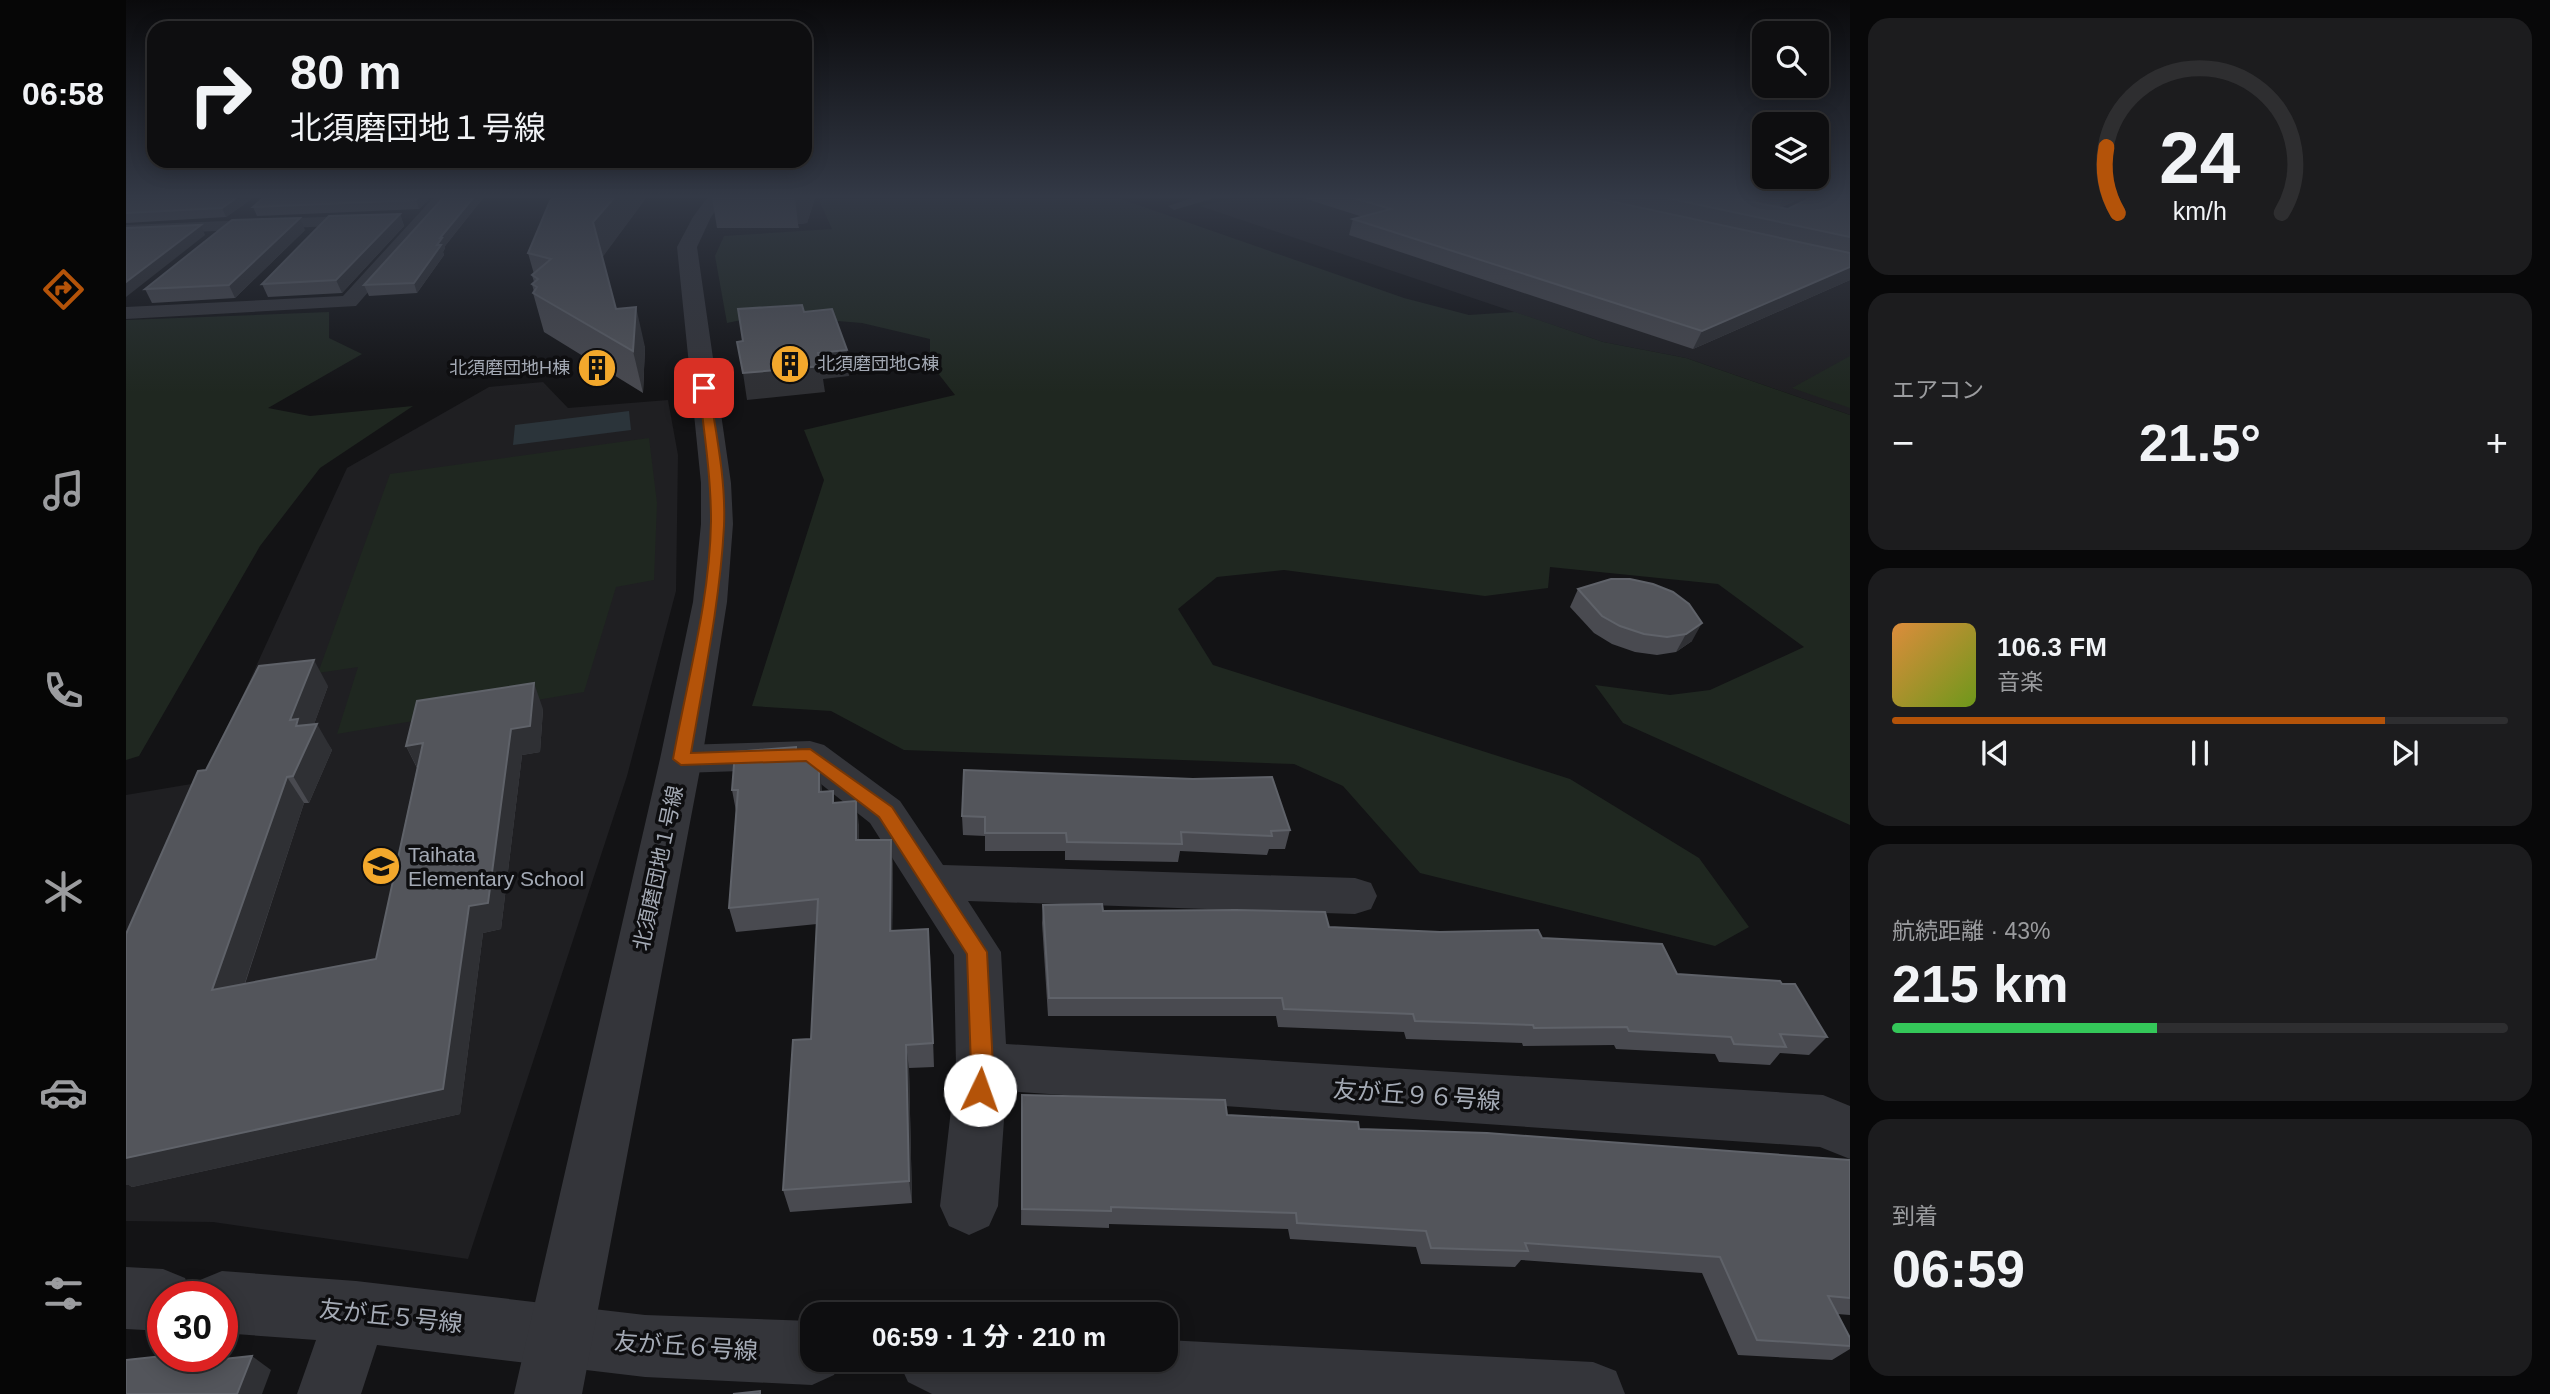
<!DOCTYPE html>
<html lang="ja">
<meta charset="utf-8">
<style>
:root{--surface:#0e0e10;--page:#1c1c1e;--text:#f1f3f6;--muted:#9b9c9f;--line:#2e2e30;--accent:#b45309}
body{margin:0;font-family:Helvetica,"Noto Sans JP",sans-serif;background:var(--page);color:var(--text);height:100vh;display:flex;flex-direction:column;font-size:26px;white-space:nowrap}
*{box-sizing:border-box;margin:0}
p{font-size:23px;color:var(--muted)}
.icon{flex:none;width:38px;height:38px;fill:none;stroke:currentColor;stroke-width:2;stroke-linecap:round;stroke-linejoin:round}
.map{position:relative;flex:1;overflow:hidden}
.details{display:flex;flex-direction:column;gap:18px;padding:18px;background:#080809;width:700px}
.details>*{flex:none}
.guide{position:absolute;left:21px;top:21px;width:665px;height:147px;border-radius:21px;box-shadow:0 4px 18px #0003,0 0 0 2px var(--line);background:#0e0e10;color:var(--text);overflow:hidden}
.buttons{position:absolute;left:1626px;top:21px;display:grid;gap:14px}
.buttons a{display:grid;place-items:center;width:77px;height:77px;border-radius:14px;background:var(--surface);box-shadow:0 4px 18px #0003,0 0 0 2px var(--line);font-size:35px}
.speed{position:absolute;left:21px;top:1281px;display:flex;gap:14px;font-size:35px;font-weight:700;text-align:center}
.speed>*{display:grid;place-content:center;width:91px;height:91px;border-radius:50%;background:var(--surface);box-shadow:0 4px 18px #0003,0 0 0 2px var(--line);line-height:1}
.speed .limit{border:10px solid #d22;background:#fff;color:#111}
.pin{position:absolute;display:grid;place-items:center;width:60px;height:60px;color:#fff;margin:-30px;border-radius:14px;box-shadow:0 4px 10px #0006}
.me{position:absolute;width:77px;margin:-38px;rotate:3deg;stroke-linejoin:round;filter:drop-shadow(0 0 5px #0008)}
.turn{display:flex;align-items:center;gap:24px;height:147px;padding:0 28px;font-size:32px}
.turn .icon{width:91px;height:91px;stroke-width:2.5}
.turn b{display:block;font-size:49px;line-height:60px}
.big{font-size:52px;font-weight:700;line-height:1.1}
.details .card{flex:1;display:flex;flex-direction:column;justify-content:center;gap:10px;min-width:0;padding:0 24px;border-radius:21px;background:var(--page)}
.details .dial{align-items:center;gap:0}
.dial svg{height:182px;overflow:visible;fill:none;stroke:var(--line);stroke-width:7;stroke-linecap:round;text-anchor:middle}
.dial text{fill:var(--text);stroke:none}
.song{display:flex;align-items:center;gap:21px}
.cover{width:84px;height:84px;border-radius:10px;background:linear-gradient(135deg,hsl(30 70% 55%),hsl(80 70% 35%))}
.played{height:7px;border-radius:4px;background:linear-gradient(90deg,var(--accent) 80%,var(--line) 80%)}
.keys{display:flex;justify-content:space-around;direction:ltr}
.heat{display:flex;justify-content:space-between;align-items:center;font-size:38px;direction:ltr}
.charge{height:10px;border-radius:5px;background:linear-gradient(90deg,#34c759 43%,var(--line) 0)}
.trip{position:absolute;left:674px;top:1302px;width:378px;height:70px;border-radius:21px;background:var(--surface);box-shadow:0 4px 18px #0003,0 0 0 2px var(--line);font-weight:700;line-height:70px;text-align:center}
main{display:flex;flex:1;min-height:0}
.dock{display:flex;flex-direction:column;width:126px;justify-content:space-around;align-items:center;background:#060606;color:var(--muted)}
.dock .icon{width:49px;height:49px}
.dock .active{color:var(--accent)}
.dock b{font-size:32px;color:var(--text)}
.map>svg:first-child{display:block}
.built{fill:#1f1f22}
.green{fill:#1f2720}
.water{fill:#2b343a}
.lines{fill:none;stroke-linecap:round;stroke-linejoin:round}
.pedestrian{fill:#34353a;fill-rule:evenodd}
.minor{fill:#34353a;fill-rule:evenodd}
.tertiary{fill:#34353a;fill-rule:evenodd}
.wall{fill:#494a50}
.shaded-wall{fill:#2f3034}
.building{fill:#53555b;stroke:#5f6269;stroke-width:2}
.route{fill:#b45309;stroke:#753606;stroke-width:2}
.labels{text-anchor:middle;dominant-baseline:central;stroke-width:7;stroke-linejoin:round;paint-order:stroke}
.far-poi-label{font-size:18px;fill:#a4aab5;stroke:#0e0e10;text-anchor:start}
.poi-label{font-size:21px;fill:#a4aab5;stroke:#0e0e10;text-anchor:start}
.street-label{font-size:21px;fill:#a4aab5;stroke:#0e0e10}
.near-street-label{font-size:24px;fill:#a4aab5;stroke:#0e0e10}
</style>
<main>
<nav class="dock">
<b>06:58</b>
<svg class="icon active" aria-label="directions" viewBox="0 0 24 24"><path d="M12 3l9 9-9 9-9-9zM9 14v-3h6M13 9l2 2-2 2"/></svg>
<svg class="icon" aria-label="music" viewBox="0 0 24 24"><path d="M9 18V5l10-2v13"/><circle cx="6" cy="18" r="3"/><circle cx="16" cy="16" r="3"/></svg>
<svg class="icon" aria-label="phone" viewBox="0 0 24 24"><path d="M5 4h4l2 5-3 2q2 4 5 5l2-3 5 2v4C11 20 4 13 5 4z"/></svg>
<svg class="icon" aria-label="climate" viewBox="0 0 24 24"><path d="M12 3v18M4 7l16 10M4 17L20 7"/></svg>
<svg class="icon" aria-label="car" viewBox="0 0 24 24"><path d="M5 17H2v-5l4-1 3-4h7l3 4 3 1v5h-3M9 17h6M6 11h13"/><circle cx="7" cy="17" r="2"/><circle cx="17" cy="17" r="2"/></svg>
<svg class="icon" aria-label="filters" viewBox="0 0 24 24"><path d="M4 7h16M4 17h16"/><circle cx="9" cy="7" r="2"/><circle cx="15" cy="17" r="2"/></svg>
</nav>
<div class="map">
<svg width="1724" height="1394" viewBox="0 0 1724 1394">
<rect width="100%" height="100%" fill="#131315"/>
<g class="built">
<polygon points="1109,198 1402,198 1724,279 1724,415 1560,358 1477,342 1074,206"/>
<polygon points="417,382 442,408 542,400 552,455 550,591 501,776 342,1259 87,1222 0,1221 0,795 77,782 221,468 363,387"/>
</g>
<g class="green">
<polygon points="696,198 992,198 1278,298 1343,315 1389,312 1477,342 1560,358 1724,415 1724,825 1497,723 1469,685 1544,695 1584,690 1678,647 1592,584 1424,567 1422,588 1359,596 1158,570 1091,577 1052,609 1087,665 1444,779 1573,858 1623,927 1589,946 1294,873 1217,786 1168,764 778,750 705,711 626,706 698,480 678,430 829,395 804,363 804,339 736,323 639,315 601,323 589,256 598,236 706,229 694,202"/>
<polygon points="203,312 203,338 236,354 142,408 184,416 287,406 194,468 134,546 13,756 0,760 0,320"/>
<polygon points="1724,356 1724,408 1666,388"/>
<polygon points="523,438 531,503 528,580 490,587 458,692 211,734 232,667 192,673 264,474"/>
</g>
<polygon class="water" points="503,411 505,430 387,445 389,425"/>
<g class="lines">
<polygon class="pedestrian" points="1066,198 1088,198 1048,210 1042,206"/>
<g class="minor">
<polygon points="307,198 324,198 230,306 0,319 0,307 217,296"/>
<polygon points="248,215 254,216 257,220 254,224 0,235 0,225"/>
<polygon points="684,741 698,745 774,801 817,865 1229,878 1245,883 1251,896 1245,909 1229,914 842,901 875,952 880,1044 1697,1095 1724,1106 1724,1159 1694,1147 880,1091 872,1206 863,1226 843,1235 823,1226 814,1206 830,1066 828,955 744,823 676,769 555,773 541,769 535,759 541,749 555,745"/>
<polygon points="0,1267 37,1269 59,1278 66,1297 37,1297 37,1331 0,1329"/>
<polygon points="96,1271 230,1281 519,1315 686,1321 686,1360 715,1360 708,1375 686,1385 519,1377 251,1345 235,1394 171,1394 190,1340 96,1333 96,1297 68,1297 74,1280"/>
<polygon points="1040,1340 1467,1362 1490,1371 1499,1394 806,1394 782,1382 772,1360 1040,1360"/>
</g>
<polygon class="tertiary" points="581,198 599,198 585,217 571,247 605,483 607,524 601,602 576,759 456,1394 388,1394 534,759 567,602 575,524 575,483 551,247 567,217"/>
</g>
<g class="wall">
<polygon points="0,198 127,198 100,217 0,223"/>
<polygon points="304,198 293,209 131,216 127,207"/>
<polygon points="317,198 357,198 319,246 319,248 317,252 318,255 291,293 243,296 238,285"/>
<polygon points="520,198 476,257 490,309 519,347 517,393 418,332 407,293 408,292 406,284 408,282 406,275 408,274 402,253"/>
<polygon points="586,198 689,198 681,223 672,224 673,228 591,228"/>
<polygon points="1177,198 1675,198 1654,208 1662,209 1724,198 1724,280 1567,349 1223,235 1227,219 1237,217"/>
<polygon points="274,214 278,226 216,293 142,297 136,284"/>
<polygon points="179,230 109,298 26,303 19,289"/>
<polygon points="1504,579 1566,641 1550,652 1531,655 1509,652 1486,644 1468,633 1444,607 1452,589"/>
<polygon points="202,686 188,724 206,750 183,803 178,803 119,984 250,959 291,768 280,746 417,709 414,752 396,755 375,929 357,933 334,1114 6,1187 3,1185 0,1185 0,934"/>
<polygon points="670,747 671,752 696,791 733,825 733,840 767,864 766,931 804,953 808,1067 783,1068 786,1203 664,1212 657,1190 685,1039 691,924 610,932 603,908 610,811 606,790"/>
<polygon points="836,816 1164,830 1159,849 1143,849 1141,855 1054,851 1052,862 939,860 939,851 859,851 859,836 837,835"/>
<polygon points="917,905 977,911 1203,927 1416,938 1551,974 1656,984 1701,1037 1683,1055 1654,1053 1644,1065 1593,1062 1589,1054 1490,1049 1488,1045 1397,1046 1396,1043 1280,1039 1278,1032 1152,1027 1150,1016 922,1016 916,923"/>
<polygon points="896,1095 1101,1115 1233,1129 1724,1160 1724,1315 1711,1314 1724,1338 1724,1349 1706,1360 1612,1355 1576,1273 1395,1260 1389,1267 1295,1264 1290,1247 1164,1239 1162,1229 983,1224 983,1228 895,1225"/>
</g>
<g class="shaded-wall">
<polygon points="110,198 127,198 100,217 96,208"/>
<polygon points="292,198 304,198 293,209 290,200"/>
<polygon points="347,198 357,198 319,246 319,248 317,252 318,255 291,293 288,283 314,238"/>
<polygon points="488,198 520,198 476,258 467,222"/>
<polygon points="669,198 689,198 681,223 672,224"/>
<polygon points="1657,198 1675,198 1653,208"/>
<polygon points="274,214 278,226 216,293 210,280"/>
<polygon points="174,218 179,230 109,298 103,285"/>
<polygon points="75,225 79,235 0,297 0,282"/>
<polygon points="1724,267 1724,280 1567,349 1576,331"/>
<polygon points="510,307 519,347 517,393 507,351"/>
<polygon points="721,350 723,376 697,379 699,392 621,400 617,373 692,353"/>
<polygon points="1576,623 1566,641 1550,652 1560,634"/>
<polygon points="188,660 202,686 183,738 191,724 206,750 183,803 167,776 164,720"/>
<polygon points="408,683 417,709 414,752 396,755 375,929 357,933 334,1114 6,1187 3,1185 0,1185 0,1158 343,906 385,729"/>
<polygon points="297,743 294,773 280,746"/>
<polygon points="693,764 696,789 697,816 693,792"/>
<polygon points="161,777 178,803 108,1016 86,990"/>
<polygon points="730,801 733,825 733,865 730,840"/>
<polygon points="765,840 767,864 766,956 764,931"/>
<polygon points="780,1045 783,1068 786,1203 783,1181"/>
<polygon points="96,1354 111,1365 88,1360 89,1356 96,1356"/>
<polygon points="126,1356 145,1370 136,1394 111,1394"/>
</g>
<g class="building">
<polygon points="0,198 110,198 96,208 0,213"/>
<polygon points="137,198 292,198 290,200 127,207"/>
<polygon points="317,198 347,198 314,238 316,238 311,245 315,245 288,283 238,285"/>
<polygon points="427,198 488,198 467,222 490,309 510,307 507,351 407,293 411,287 406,284 412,279 406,275 425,259 402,253 424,201"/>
<polygon points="1228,198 1470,198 1724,253 1724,267 1576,331 1227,219 1265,209"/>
<polygon points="1541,198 1605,198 1662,209 1684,198 1724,198 1724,237"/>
<polygon points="274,214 210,280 136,284 203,216"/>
<polygon points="174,218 103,285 19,289 106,220"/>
<polygon points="75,225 0,282 0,228"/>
<polygon points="676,305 678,312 706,309 721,350 692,353 696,366 617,373 611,342 617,341 612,309"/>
<polygon points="1485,579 1504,579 1527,584 1547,592 1563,604 1576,623 1560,634 1541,637 1518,634 1494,626 1476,616 1452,589"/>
<polygon points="188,660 164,720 172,719 170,726 191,724 167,776 161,777 86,990 250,959 297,743 280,746 291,701 408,683 404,726 385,729 362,903 343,906 317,1089 0,1158 0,934 72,771 80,770 133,666"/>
<polygon points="670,747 670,752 677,752 693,764 693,792 707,791 707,803 730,801 730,840 765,840 764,931 802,929 807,1043 780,1045 783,1181 657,1190 667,1040 685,1039 692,899 603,908 612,790 606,790 609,752"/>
<polygon points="838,770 1067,779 1146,777 1164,830 1145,831 1146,836 1055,832 1056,844 941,842 940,833 859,833 859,817 836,816"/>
<polygon points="976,904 977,911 1110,910 1199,912 1203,927 1314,932 1412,930 1416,938 1536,944 1551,974 1654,981 1656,984 1669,984 1701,1037 1654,1034 1660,1047 1608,1044 1605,1037 1503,1031 1501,1027 1408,1028 1407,1025 1289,1021 1287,1014 1158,1009 1156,998 923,998 917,905"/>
<polygon points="896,1095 1099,1100 1101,1115 1232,1122 1233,1129 1361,1133 1724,1160 1724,1298 1702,1296 1724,1338 1724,1346 1631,1340 1594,1257 1399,1243 1402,1251 1305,1248 1300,1231 1171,1223 1170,1213 985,1207 985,1211 896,1209"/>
<polygon points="37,1356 89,1356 88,1360 126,1356 111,1394 0,1394 0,1360"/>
<polygon points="634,1391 634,1394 607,1394"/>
</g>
<linearGradient id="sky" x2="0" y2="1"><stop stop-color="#0a0a0c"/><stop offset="0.5" stop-color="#333946"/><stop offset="1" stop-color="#333946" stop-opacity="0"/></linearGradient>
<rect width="1724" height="393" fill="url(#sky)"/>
<path class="route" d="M578,385L583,388C590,433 600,480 598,526C594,602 578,677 565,753L684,749L766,807L861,952L867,1066L862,1097L854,1100L846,1097L843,1090L845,1066L841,954L753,817L680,761L555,765L547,759C561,681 584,600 585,521C585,476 578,432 573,388Z"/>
<defs>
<g id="building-disc" transform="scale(2.0125)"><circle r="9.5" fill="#f3a82c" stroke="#0e0e10"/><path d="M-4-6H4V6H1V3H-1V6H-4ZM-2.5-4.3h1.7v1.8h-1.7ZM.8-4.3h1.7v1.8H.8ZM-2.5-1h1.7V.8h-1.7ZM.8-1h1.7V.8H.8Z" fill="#111"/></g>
<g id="school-disc" transform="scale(2.0125)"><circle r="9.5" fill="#f3a82c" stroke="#0e0e10"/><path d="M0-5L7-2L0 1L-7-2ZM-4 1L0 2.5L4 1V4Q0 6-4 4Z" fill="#111"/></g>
</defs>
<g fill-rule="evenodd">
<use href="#building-disc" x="664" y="364"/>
<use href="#building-disc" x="471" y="368"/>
<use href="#school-disc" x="255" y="866"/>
</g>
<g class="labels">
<g class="far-poi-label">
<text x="691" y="364">北須磨団地G棟</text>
<text x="444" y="368" text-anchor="end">北須磨団地H棟</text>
</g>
<g class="poi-label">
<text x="282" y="854">Taihata<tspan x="282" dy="24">Elementary School</tspan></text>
</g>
<g class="street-label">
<text transform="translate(532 868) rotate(-78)">北須磨団地１号線</text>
</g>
<g class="near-street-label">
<text transform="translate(1291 1095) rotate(4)">友が丘９６号線</text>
<text transform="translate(265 1316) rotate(6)">友が丘５号線</text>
<text transform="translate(560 1346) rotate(4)">友が丘６号線</text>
</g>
</g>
</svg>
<div class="buttons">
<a><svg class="icon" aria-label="search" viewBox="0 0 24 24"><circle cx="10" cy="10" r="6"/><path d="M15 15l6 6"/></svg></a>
<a><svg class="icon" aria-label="layers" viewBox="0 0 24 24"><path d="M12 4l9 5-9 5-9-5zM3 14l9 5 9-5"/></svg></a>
</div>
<div class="speed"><div class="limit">30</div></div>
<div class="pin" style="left:578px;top:388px;background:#d93025"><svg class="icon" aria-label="arrive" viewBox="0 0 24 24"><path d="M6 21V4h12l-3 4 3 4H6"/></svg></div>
<svg class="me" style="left:854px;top:1090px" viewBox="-20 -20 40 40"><circle r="19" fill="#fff"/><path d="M0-13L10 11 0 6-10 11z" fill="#b45309"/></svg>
<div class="trip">06:59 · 1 分 · 210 m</div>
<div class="guide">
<div class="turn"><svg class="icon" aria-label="right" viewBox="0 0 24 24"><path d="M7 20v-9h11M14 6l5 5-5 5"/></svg><div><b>80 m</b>北須磨団地１号線</div></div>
</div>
</div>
<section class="details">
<div class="card dial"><svg viewBox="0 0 100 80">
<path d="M14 69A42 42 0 1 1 86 69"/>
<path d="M14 69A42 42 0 0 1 9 40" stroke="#b45309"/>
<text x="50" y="56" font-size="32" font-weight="700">24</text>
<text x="50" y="72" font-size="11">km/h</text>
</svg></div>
<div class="card"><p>エアコン</p>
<div class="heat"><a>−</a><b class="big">21.5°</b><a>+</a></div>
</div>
<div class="card">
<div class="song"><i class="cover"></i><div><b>106.3 FM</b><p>音楽</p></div></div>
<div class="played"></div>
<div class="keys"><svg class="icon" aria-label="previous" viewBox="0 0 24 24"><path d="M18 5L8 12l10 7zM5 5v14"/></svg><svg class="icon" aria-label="pause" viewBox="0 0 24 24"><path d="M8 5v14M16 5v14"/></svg><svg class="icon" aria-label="next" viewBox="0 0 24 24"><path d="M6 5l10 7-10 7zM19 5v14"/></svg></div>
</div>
<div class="card"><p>航続距離 · 43%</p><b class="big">215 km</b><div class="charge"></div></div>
<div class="card"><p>到着</p><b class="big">06:59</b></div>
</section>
</main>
